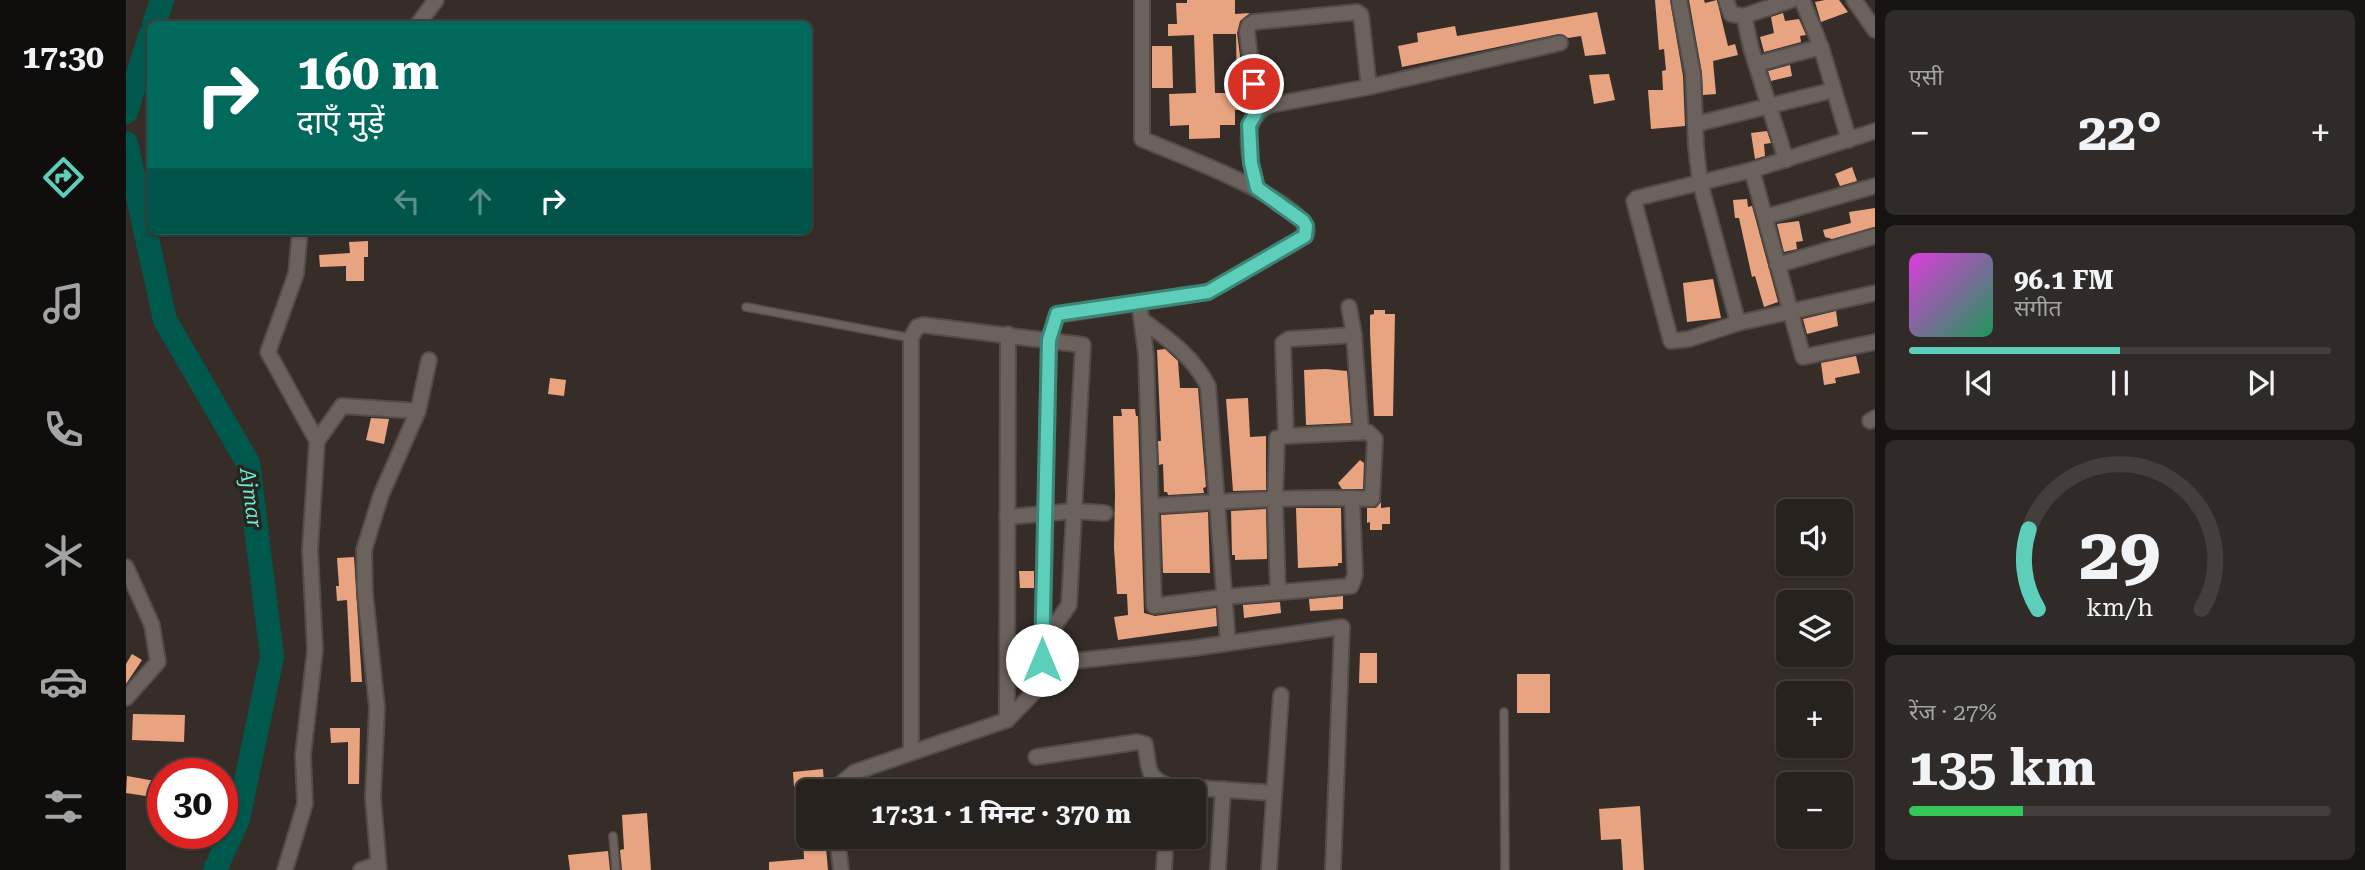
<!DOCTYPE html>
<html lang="hi">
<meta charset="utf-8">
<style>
:root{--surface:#28221f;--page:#302a28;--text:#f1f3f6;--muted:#a5a4a4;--line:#443f3d;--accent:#5dceb9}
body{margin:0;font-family:"Roboto Serif","Noto Sans Devanagari",serif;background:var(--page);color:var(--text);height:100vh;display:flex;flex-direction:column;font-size:26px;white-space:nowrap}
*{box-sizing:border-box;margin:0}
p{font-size:23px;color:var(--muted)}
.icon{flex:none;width:38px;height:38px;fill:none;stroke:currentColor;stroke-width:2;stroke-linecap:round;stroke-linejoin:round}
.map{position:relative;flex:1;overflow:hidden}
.sheet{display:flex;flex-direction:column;gap:10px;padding:10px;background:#161311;width:490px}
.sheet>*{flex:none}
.guide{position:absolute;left:21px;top:21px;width:665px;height:214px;border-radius:10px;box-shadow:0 2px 5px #0004,0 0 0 2px var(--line);background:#00695c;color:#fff;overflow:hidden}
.tools{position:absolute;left:1650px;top:499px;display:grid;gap:14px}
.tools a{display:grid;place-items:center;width:77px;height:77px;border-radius:10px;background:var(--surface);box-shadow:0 2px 5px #0004,0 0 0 2px var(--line);font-size:35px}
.speed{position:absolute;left:21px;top:758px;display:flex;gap:14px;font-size:35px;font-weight:700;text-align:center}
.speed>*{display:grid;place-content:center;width:91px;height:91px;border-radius:50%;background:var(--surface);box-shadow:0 2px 5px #0004,0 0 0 2px var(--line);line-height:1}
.speed .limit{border:10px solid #d22;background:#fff;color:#111}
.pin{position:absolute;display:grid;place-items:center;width:60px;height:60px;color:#fff;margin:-30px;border:4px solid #fff;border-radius:50%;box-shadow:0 2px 7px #0007}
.me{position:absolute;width:77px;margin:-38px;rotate:0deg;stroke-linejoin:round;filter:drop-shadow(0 0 5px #0008)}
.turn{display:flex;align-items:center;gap:24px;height:147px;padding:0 35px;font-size:32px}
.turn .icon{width:91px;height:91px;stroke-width:2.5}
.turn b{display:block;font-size:49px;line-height:60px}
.lanes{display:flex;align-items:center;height:66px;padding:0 35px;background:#0003;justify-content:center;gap:35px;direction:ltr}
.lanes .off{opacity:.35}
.big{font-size:52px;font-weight:700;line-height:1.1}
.sheet .widget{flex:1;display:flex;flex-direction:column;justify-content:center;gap:10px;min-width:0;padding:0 24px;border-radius:10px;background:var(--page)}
.sheet .dial{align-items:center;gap:0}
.dial svg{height:182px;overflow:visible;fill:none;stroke:var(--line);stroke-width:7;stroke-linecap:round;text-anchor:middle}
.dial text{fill:var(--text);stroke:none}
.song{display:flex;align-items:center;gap:21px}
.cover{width:84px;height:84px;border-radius:10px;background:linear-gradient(135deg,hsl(300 70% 55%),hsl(150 70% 35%))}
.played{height:7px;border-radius:4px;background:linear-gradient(90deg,var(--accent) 50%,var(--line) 50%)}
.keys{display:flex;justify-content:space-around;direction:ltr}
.heat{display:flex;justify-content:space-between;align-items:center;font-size:38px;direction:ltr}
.charge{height:10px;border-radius:5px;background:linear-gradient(90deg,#34c759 27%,var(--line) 0)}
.trip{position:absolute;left:670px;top:779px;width:410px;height:70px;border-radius:10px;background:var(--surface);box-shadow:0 2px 5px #0004,0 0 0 2px var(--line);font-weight:700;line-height:70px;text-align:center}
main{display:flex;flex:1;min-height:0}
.dock{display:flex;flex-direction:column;width:126px;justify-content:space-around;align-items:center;background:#100e0c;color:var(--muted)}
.dock .icon{width:49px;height:49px}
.dock .selected{color:var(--accent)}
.dock b{font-size:32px;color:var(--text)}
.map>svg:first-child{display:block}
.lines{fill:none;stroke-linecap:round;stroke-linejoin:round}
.river{stroke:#00584c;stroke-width:24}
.building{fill:#e8a481;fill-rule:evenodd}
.lane-casing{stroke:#534c48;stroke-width:10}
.street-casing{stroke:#534c48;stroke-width:18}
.lane{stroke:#6c625d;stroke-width:7}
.street{stroke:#6c625d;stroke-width:14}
.route-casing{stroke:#3c8678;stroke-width:18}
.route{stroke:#5dceb9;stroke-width:12}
.labels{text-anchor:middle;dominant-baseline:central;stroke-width:7;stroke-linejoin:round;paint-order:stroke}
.water-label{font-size:21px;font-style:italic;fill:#67efd6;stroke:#2c231f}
</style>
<main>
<nav class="dock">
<b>17:30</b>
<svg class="icon selected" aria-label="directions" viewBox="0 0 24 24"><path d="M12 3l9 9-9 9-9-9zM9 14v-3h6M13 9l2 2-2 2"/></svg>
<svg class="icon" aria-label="music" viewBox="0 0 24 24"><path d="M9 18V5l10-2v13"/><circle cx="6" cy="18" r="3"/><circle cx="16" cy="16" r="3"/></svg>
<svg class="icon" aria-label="phone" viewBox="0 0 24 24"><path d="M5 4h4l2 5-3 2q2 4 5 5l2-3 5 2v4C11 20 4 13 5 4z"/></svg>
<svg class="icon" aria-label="climate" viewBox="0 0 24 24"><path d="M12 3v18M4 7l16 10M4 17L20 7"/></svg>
<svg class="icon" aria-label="car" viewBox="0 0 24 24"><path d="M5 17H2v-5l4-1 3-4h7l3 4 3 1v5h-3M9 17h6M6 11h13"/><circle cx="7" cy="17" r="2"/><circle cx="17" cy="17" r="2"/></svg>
<svg class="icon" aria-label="filters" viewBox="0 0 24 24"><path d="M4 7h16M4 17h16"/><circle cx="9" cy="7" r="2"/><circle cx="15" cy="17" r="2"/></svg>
</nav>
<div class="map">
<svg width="1749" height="870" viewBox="0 0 1749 870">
<rect width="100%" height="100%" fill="#362d29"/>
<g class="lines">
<g class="river">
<polyline points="28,24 36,0"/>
<polyline points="0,112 24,36"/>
<polyline points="0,143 39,320 122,463 146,657 112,819 89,870"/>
</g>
</g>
<g class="building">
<path d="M1061,0H1109V14L1124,13L1114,21L1111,33L1121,110H1109V125H1094V138L1063,139V125L1044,126L1043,94L1070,93L1068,35L1042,36V24H1051L1050,3H1061ZM1087,34H1110L1111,93H1089Z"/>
<polygon points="1529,0 1544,0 1557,76 1559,126 1525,129 1522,90 1537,90 1536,71 1540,70 1538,49 1533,50"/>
<polygon points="1563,0 1578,0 1579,3 1591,0 1602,46 1609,44 1612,55 1587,61 1590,94 1577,95 1576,73"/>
<polygon points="1699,0 1713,0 1722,12 1695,22 1689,2"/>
<polygon points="1471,12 1480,54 1459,56 1455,36 1442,38 1433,34 1276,67 1272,46 1292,42 1291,33 1329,26 1331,36"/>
<polygon points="1657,13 1659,21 1673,19 1680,35 1674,36 1675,42 1638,52 1634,37 1648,33 1645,17"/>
<polygon points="1026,46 1046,46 1047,88 1026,88"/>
<polygon points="1664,65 1666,76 1645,81 1642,71"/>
<polygon points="1483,74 1489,100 1468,104 1463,75"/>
<polygon points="1641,131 1645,143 1638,144 1639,156 1629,159 1625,133"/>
<polygon points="1726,167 1731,181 1714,186 1709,174"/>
<polygon points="1621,199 1622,207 1626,206 1652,302 1638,307 1629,276 1626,277 1613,218 1609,218 1607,200"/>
<polygon points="1749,208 1749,227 1706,239 1699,237 1697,230 1725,223 1723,212"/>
<polygon points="1673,221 1677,241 1670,242 1671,249 1658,252 1651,224"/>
<polygon points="242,241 242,257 238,257 238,281 220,281 220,266 194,267 193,255 224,253 223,242"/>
<polygon points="1587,279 1595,318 1561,322 1557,283"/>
<polygon points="1248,310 1259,310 1259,314 1269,314 1267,416 1248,416 1244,333 1244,315 1248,314"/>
<polygon points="1710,311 1712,326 1681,334 1677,319"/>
<polygon points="1039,349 1052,361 1054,388 1072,388 1080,487 1077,488 1078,493 1042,495 1041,492 1038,492 1037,464 1033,465 1032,441 1035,441 1031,350"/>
<polygon points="1730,356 1734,373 1709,378 1710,383 1698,385 1695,363"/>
<polygon points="1200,369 1221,371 1225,423 1180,425 1178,370"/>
<polygon points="424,378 440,380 438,396 422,394"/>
<polygon points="1122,398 1124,437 1140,436 1140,490 1107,491 1100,399"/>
<polygon points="995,409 1009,409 1010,416 1012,416 1018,613 1029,616 1090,608 1091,626 992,640 988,617 1002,615 1001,594 991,594 988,548 989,495 987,416 996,416"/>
<polygon points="245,418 263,419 258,444 240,440"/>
<polygon points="1234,460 1238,463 1237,489 1216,489 1212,483"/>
<polygon points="1255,502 1255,508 1264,507 1264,524 1256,524 1256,530 1244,530 1244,522 1241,523 1241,508 1250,508"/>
<polygon points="1170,508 1215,508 1216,563 1212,563 1212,566 1172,568"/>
<polygon points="1140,509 1141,559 1109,560 1109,555 1106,555 1105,511"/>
<polygon points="1082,512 1084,573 1037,573 1035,515"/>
<polygon points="228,557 236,682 225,682 221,600 211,601 210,586 213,586 211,558"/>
<polygon points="893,571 908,571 908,588 894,588"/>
<polygon points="1217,596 1217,609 1184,611 1183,599"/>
<polygon points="1154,602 1155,613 1118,618 1117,605"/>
<polygon points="1234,653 1251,653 1251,683 1233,683"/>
<polygon points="6,654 16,660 0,684 0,664"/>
<rect x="1391" y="674" width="33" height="39"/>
<polygon points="7,714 59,715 58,742 6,740"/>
<polygon points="204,728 234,728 233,784 222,784 222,742 205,743"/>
<polygon points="697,769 698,784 695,785 696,791 673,791 673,787 668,787 667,772"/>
<polygon points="1,776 29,781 26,797 0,793"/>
<polygon points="1514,806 1518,870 1497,870 1495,839 1475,840 1473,809"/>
<polygon points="521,813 525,870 496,870 494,850 498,849 496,815"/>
<polygon points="677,836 699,836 702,870 643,870 643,862 678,859"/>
<polygon points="482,851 484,870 444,870 442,855"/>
</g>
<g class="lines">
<g class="lane-casing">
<g id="lane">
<polyline points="620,307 785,338"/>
<polyline points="1378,712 1379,870"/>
<polyline points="487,836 490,870"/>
</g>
</g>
<g class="street-casing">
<g id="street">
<path d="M1016,0V139C1045,152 1179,200 1181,232L1171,241L1082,292L931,315L923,340L916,684L948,661L1068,648L1216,627L1207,870"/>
<polyline points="1553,0 1567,75 1570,147 1574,182 1612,323"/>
<polyline points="1600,0 1605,14 1618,16"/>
<polyline points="1676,0 1695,47 1723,140"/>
<polyline points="1728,0 1749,30"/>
<polyline points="292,24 310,0"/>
<polyline points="1630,64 1695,47"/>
<polyline points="1131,111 1121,32 1123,25 1128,22 1231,12 1235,15 1243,87"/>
<polyline points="1570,124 1643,106 1625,48 1618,16 1665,0"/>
<polyline points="1749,131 1626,170 1511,198 1508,201 1545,341 1563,339 1612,323 1749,293"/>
<polyline points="1660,160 1643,106 1708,90"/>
<polyline points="1626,170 1677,357 1749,342"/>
<path d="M1131,188C1124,159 1111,119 1144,105L1243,87L1434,43"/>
<polyline points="1639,217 1749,186"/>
<polyline points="1651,265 1749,236"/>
<polyline points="1013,302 1020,354 1028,606 1098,597 1225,586 1229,575 1226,498"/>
<polyline points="1223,307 1228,335 1235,431"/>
<path d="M1016,320C1042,339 1067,356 1082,386L1102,643"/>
<polyline points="1744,421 1749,418"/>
<polyline points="1160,436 1157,343 1163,339 1228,335"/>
<polyline points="191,441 216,406 292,411"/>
<path d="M1026,506C1099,501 1173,496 1246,499L1249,439L1242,432L1160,436L1151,438L1149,500L1152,592"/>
<polyline points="881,517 948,511 979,513"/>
<polyline points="0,567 26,625 32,662 0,698"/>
<polyline points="881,720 916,684 917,677"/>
<polyline points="785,753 785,338 791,327 797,325 957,345 943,605 922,635 921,646"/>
<path d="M910,757L1011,742L1019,744C1024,766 1018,777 1043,786V791"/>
<polyline points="1043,786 1148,793"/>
<polyline points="713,791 717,782 729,772 881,720 882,334"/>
<polyline points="711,836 715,870"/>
<polyline points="159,870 179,804 177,755 189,650 184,550 191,441 142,352 170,274 174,231"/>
<polyline points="235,870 252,864"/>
<polyline points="253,870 247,797 251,708 239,593 238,550 255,495 292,411 303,360"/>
<polyline points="1038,870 1040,836"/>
<polyline points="1092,870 1097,789"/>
<polyline points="1143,870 1155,695"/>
</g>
</g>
<use href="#lane" class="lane"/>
<use href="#street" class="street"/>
</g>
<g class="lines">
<g class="route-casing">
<polyline id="route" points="916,660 923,340 931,314 1082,292 1179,236 1180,226 1177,221 1131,188 1125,163 1123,125 1131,111 1128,84"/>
</g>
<use href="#route" class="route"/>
</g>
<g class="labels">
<g class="water-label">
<text transform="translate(125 498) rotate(82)">Ajmar</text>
</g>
</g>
</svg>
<div class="tools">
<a><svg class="icon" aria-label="sound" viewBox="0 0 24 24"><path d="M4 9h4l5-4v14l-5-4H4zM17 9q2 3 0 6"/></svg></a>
<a><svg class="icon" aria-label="layers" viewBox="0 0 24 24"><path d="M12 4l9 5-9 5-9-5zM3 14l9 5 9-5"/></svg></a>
<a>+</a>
<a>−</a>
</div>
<div class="speed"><div class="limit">30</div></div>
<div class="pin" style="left:1128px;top:84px;background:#d93025"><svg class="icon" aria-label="arrive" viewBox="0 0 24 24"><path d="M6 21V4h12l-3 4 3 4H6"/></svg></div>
<svg class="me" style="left:916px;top:660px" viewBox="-20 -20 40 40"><circle r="19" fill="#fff"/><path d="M0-13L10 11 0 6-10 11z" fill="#5dceb9"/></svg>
<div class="trip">17:31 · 1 मिनट · 370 m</div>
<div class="guide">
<div class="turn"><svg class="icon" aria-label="right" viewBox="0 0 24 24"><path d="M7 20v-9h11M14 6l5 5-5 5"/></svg><div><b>160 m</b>दाएँ मुड़ें</div></div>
<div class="lanes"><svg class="icon off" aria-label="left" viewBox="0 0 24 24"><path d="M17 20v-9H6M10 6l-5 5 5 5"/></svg><svg class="icon off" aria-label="ahead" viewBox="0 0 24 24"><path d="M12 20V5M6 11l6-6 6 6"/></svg><svg class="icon" aria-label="right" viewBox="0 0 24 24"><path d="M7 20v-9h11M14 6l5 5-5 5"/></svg></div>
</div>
</div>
<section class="sheet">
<div class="widget"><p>एसी</p>
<div class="heat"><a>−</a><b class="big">22°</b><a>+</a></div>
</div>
<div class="widget">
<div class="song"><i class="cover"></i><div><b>96.1 FM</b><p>संगीत</p></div></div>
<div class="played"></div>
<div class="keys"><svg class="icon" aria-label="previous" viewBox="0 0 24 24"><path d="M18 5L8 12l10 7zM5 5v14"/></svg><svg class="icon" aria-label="pause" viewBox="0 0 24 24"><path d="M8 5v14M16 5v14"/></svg><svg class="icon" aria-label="next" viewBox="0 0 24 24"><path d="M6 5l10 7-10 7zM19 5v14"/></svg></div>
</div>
<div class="widget dial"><svg viewBox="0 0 100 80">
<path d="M14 69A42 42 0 1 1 86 69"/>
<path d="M14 69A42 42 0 0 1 10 34" stroke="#5dceb9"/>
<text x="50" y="56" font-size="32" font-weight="700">29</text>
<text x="50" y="72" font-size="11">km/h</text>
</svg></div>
<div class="widget"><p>रेंज · 27%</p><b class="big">135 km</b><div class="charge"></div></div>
</section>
</main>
